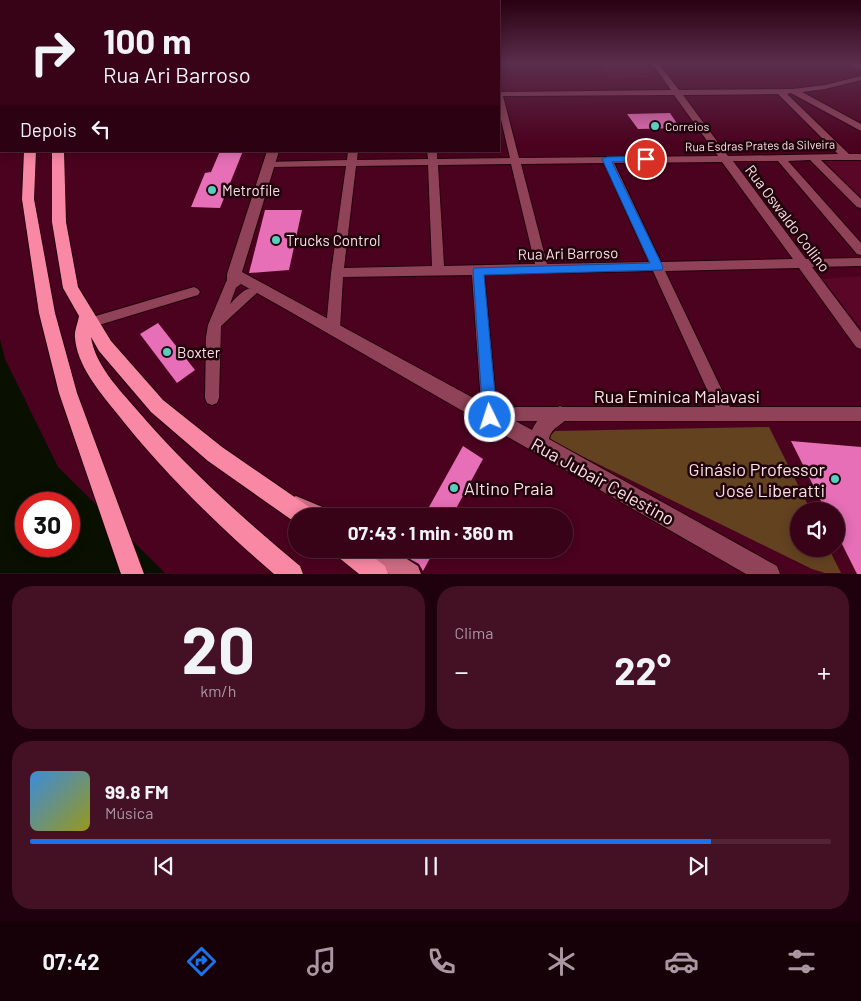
<!DOCTYPE html>
<html lang="pt">
<meta charset="utf-8">
<style>
:root{--surface:#380217;--page:#431024;--text:#f1f3f6;--muted:#ab97a1;--line:#522436;--accent:#1a73e8}
body{margin:0;font-family:Barlow,sans-serif;background:var(--page);color:var(--text);height:100vh;display:flex;flex-direction:column;font-size:19px;white-space:nowrap}
*{box-sizing:border-box;margin:0}
p{font-size:16px;color:var(--muted)}
.icon{flex:none;width:28px;height:28px;fill:none;stroke:currentColor;stroke-width:2;stroke-linecap:round;stroke-linejoin:round}
.map{position:relative;height:574px;overflow:hidden}
.details{display:flex;flex-direction:column;gap:12px;padding:12px;background:#1f010d;flex:1}
.details>*{flex:none}
.hud{position:absolute;left:0px;top:0px;width:500px;height:152px;box-shadow:0 2px 12px #0003,0 0 0 1px var(--line);background:#380217;color:var(--text);overflow:hidden}
.fabs{position:absolute;left:790px;top:502px;display:grid;gap:10px}
.fabs a{display:grid;place-items:center;width:55px;height:55px;border-radius:50%;background:var(--surface);box-shadow:0 2px 12px #0003,0 0 0 1px var(--line);font-size:25px}
.speed{position:absolute;left:15px;top:492px;display:flex;gap:10px;font-size:25px;font-weight:700;text-align:center}
.speed>*{display:grid;place-content:center;width:65px;height:65px;border-radius:50%;background:var(--surface);box-shadow:0 2px 12px #0003,0 0 0 1px var(--line);line-height:1}
.speed .limit{border:8px solid #d22;background:#fff;color:#111}
.pin{position:absolute;display:grid;place-items:center;width:42px;height:42px;color:#fff;margin:-21px;border:2px solid #fff;border-radius:50%;box-shadow:0 1px 5px #0007}
.me{position:absolute;width:55px;margin:-28px;rotate:356deg;stroke-linejoin:round;filter:drop-shadow(0 0 4px #0008)}
.turn{display:flex;align-items:center;gap:18px;height:105px;padding:0 20px;font-size:22px}
.turn .icon{width:65px;height:65px;stroke-width:2.5}
.turn b{display:block;font-size:35px;line-height:42px}
.then{display:flex;align-items:center;height:48px;padding:0 20px;background:#0003;gap:10px;font-size:19px}
.big{font-size:38px;font-weight:700;line-height:1.1}
.details .widget{flex:1;display:flex;flex-direction:column;justify-content:center;gap:8px;min-width:0;padding:0 18px;border-radius:20px;background:var(--page)}
.details .dial{align-items:center;gap:0}
.dial b{font-size:65px;line-height:1}
.song{display:flex;align-items:center;gap:15px}
.cover{width:60px;height:60px;border-radius:8px;background:linear-gradient(135deg,hsl(210 70% 55%),hsl(60 70% 35%))}
.played{height:5px;border-radius:2px;background:linear-gradient(90deg,var(--accent) 85%,var(--line) 85%)}
.keys{display:flex;justify-content:space-around;direction:ltr}
.heat{display:flex;justify-content:space-between;align-items:center;font-size:28px;direction:ltr}
.details .tiles{flex:1;display:grid;gap:12px;grid-template-columns:1fr 1fr}
.widget:last-child{grid-column:span 2}
.trip{position:absolute;left:288px;top:508px;width:285px;height:50px;border-radius:25px;background:var(--surface);box-shadow:0 2px 12px #0003,0 0 0 1px var(--line);font-weight:700;line-height:50px;text-align:center}
.dock{display:flex;height:80px;justify-content:space-around;align-items:center;background:#160109;color:var(--muted)}
.dock .icon{width:35px;height:35px}
.dock .current{color:var(--accent)}
.dock b{font-size:22px;color:var(--text)}
.map>svg:first-child{display:block}
.built{fill:#590627}
.green{fill:#634220}
.water{fill:#090f01;fill-rule:evenodd}
.building{fill:#e66fb7}
.lines{fill:none;stroke-linecap:round;stroke-linejoin:round}
.street-casing{stroke:#23010b;stroke-width:2}
.secondary-casing{stroke:#23010b;stroke-width:2}
.primary-casing{stroke:#23010b;stroke-width:2}
.highway-casing{stroke:#23010b;stroke-width:2}
.street{fill:#904358;fill-rule:evenodd}
.secondary{fill:#904358;fill-rule:evenodd}
.primary{fill:#ce6c86;fill-rule:evenodd}
.highway{fill:#f888a4;fill-rule:evenodd}
.route{fill:#1a73e8;stroke:#114b97}
.poi-dot{fill:#58cec0;stroke:#20040c;stroke-width:2}
.labels{text-anchor:middle;dominant-baseline:central;stroke-width:5;stroke-linejoin:round;paint-order:stroke}
.far-poi-label{font-size:12px;fill:#fbdfe5;stroke:#20040c;text-anchor:start}
.far-street-label{font-size:12px;fill:#fbdfe5;stroke:#20040c}
.poi-label{font-size:15px;fill:#fbdfe5;stroke:#20040c;text-anchor:start}
.street-label{font-size:15px;fill:#fbdfe5;stroke:#20040c}
.near-street-label{font-size:18px;fill:#fbdfe5;stroke:#20040c}
.near-poi-label{font-size:18px;fill:#fbdfe5;stroke:#20040c;text-anchor:end}
</style>
<div class="map">
<svg width="861" height="574" viewBox="0 0 861 574">
<rect width="100%" height="100%" fill="#4b021f"/>
<g class="built">
<polygon points="599,63 641,63 651,77 609,78"/>
<polygon points="821,160 861,160 861,199"/>
<polygon points="861,276 861,329 823,279"/>
</g>
<polygon class="green" points="769,427 811,511 799,511 799,549 829,549 841,573 825,573 812,569 547,439 555,431"/>
<path class="water" d="M0,339L5,359L58,467L165,573H0ZM26,504H69V546H26Z"/>
<g class="building">
<polygon points="670,113 680,128 638,129 627,114"/>
<polygon points="220,151 243,151 220,208 191,207 205,173 211,172"/>
<polygon points="265,210 302,210 289,270 249,273"/>
<polygon points="158,323 195,370 177,383 140,334"/>
<polygon points="791,441 861,447 861,574 857,574 836,532 836,511 826,511"/>
<polygon points="463,446 483,459 452,516 424,516"/>
<polygon points="406,549 435,549 423,571 419,564 403,555"/>
</g>
<g class="lines">
<g class="street-casing">
<g id="street">
<path d="M652,63H658L679,90L793,89L825,85L861,76V80L825,89L802,92L861,124V131L791,93L787,94L849,154H861V160H821L861,199V208L857,207L810,160L788,161L861,243V255L857,254L778,161H733L806,259L861,258V266L812,267L861,332V349L856,347L799,268L665,271L730,407H861V421H517L503,423L495,427L485,422L482,417L472,275L343,277L340,329L338,333L333,335L328,333L326,329L331,273L346,166L269,167L266,166V162L347,160L348,151H358L357,160L428,159L427,151H437V159L510,158L499,111V92L671,90ZM778,94L838,154L728,156L683,95ZM674,95L718,156L519,158L503,96ZM722,162L793,259L661,262L614,163ZM604,163L649,262L547,264L521,164ZM511,164L535,264L444,266L438,165ZM428,165L432,266L344,268L356,166ZM653,271L715,407H517L497,410L484,274Z"/>
<polygon points="846,63 855,63 861,65 861,70"/>
<path d="M232,277L236,279L238,282L230,304C237,297 246,285 256,289L258,292L221,326L219,398L217,403L212,405L207,403L205,398L206,337L208,325L226,282L228,279Z"/>
<polygon points="194,287 198,289 200,292 198,295 89,328 84,327 82,323 84,319 89,318"/>
</g>
</g>
<g class="secondary-casing">
<path id="secondary" d="M267,151H279L242,272L532,430C538,416 547,412 560,406L567,409L569,415C564,426 551,426 549,439L777,566L780,574H746L296,315L241,284L234,289L229,287L227,283V274Z"/>
</g>
<g class="primary-casing">
<g id="primary">
<polygon points="296,496 327,509 330,516 296,517 289,513 286,506 289,499"/>
<polygon points="361,549 391,549 418,566 421,574 389,574 364,557"/>
</g>
</g>
<g class="highway-casing">
<g id="highway">
<polygon points="24,151 36,151 34,199 55,313 77,393 144,574 121,574 59,393 39,313 22,199"/>
<path d="M52,151H64L66,222L78,287L111,341L163,400L222,447L312,509L315,516H296V523L208,461L151,412L99,351L91,337C95,365 119,389 137,410C186,467 242,518 300,566L303,574H274C216,524 162,471 115,411C99,391 77,365 75,338C74,331 78,323 79,316L63,288L52,222Z"/>
<polygon points="335,549 363,549 385,566 388,574 359,574 338,557"/>
</g>
</g>
<use href="#street" class="street"/>
<use href="#secondary" class="secondary"/>
<use href="#primary" class="primary"/>
<use href="#highway" class="highway"/>
</g>
<linearGradient id="sky" x2="0" y2="1"><stop stop-color="#290111"/><stop offset="0.44" stop-color="#5b2e4d"/><stop offset="1" stop-color="#5b2e4d" stop-opacity="0"/></linearGradient>
<rect width="861" height="143" fill="url(#sky)"/>
<polygon class="route" points="646,156 651,159 649,161 612,162 663,267 662,270 484,275 497,417 495,422 490,424 485,422 483,417 473,271 474,268 650,263 602,159 607,157"/>
<g class="poi-dot">
<circle cx="655" cy="126" r="5"/>
<circle cx="212" cy="190" r="5"/>
<circle cx="276" cy="240" r="5"/>
<circle cx="167" cy="352" r="5"/>
<circle cx="835" cy="479" r="5"/>
<circle cx="454" cy="488" r="5"/>
</g>
<g class="labels">
<g class="far-poi-label">
<text x="665" y="126">Correios</text>
</g>
<g class="far-street-label">
<text transform="translate(760 145) rotate(-1)">Rua Esdras Prates da Silveira</text>
</g>
<g class="poi-label">
<text x="222" y="190">Metrofile</text>
<text x="286" y="240">Trucks Control</text>
<text x="177" y="352">Boxter</text>
</g>
<g class="street-label">
<text transform="translate(788 218) rotate(53)">Rua Oswaldo Collino</text>
<text transform="translate(568 253) rotate(-1)">Rua Ari Barroso</text>
</g>
<g class="near-street-label">
<text x="677" y="396">Rua Eminica Malavasi</text>
<text transform="translate(603 481) rotate(29)">Rua Jubair Celestino</text>
</g>
<g class="near-poi-label">
<text x="825" y="469">Ginásio Professor<tspan x="825" dy="21">José Liberatti</tspan></text>
<text x="464" y="488" text-anchor="start">Altino Praia</text>
</g>
</g>
</svg>
<div class="fabs">
<a><svg class="icon" aria-label="sound" viewBox="0 0 24 24"><path d="M4 9h4l5-4v14l-5-4H4zM17 9q2 3 0 6"/></svg></a>
</div>
<div class="speed"><div class="limit">30</div></div>
<div class="pin" style="left:646px;top:159px;background:#d93025"><svg class="icon" aria-label="arrive" viewBox="0 0 24 24"><path d="M6 21V4h12l-3 4 3 4H6"/></svg></div>
<svg class="me" style="left:490px;top:417px" viewBox="-20 -20 40 40"><circle r="17" fill="#1a73e8" stroke="#fff" stroke-width="3"/><path d="M0-11L8 9 0 5-8 9z" fill="#fff"/></svg>
<div class="trip">07:43 · 1 min · 360 m</div>
<div class="hud">
<div class="turn"><svg class="icon" aria-label="right" viewBox="0 0 24 24"><path d="M7 20v-9h11M14 6l5 5-5 5"/></svg><div><b>100 m</b>Rua Ari Barroso</div></div>
<div class="then">Depois<svg class="icon" aria-label="left" viewBox="0 0 24 24"><path d="M17 20v-9H6M10 6l-5 5 5 5"/></svg></div>
</div>
</div>
<section class="details">
<div class="tiles">
<div class="widget dial"><b>20</b><p>km/h</p></div>
<div class="widget"><p>Clima</p>
<div class="heat"><a>−</a><b class="big">22°</b><a>+</a></div>
</div>
<div class="widget">
<div class="song"><i class="cover"></i><div><b>99.8 FM</b><p>Música</p></div></div>
<div class="played"></div>
<div class="keys"><svg class="icon" aria-label="previous" viewBox="0 0 24 24"><path d="M18 5L8 12l10 7zM5 5v14"/></svg><svg class="icon" aria-label="pause" viewBox="0 0 24 24"><path d="M8 5v14M16 5v14"/></svg><svg class="icon" aria-label="next" viewBox="0 0 24 24"><path d="M6 5l10 7-10 7zM19 5v14"/></svg></div>
</div>
</div>
</section>
<nav class="dock">
<b>07:42</b>
<svg class="icon current" aria-label="directions" viewBox="0 0 24 24"><path d="M12 3l9 9-9 9-9-9zM9 14v-3h6M13 9l2 2-2 2"/></svg>
<svg class="icon" aria-label="music" viewBox="0 0 24 24"><path d="M9 18V5l10-2v13"/><circle cx="6" cy="18" r="3"/><circle cx="16" cy="16" r="3"/></svg>
<svg class="icon" aria-label="phone" viewBox="0 0 24 24"><path d="M5 4h4l2 5-3 2q2 4 5 5l2-3 5 2v4C11 20 4 13 5 4z"/></svg>
<svg class="icon" aria-label="climate" viewBox="0 0 24 24"><path d="M12 3v18M4 7l16 10M4 17L20 7"/></svg>
<svg class="icon" aria-label="car" viewBox="0 0 24 24"><path d="M5 17H2v-5l4-1 3-4h7l3 4 3 1v5h-3M9 17h6M6 11h13"/><circle cx="7" cy="17" r="2"/><circle cx="17" cy="17" r="2"/></svg>
<svg class="icon" aria-label="filters" viewBox="0 0 24 24"><path d="M4 7h16M4 17h16"/><circle cx="9" cy="7" r="2"/><circle cx="15" cy="17" r="2"/></svg>
</nav>
